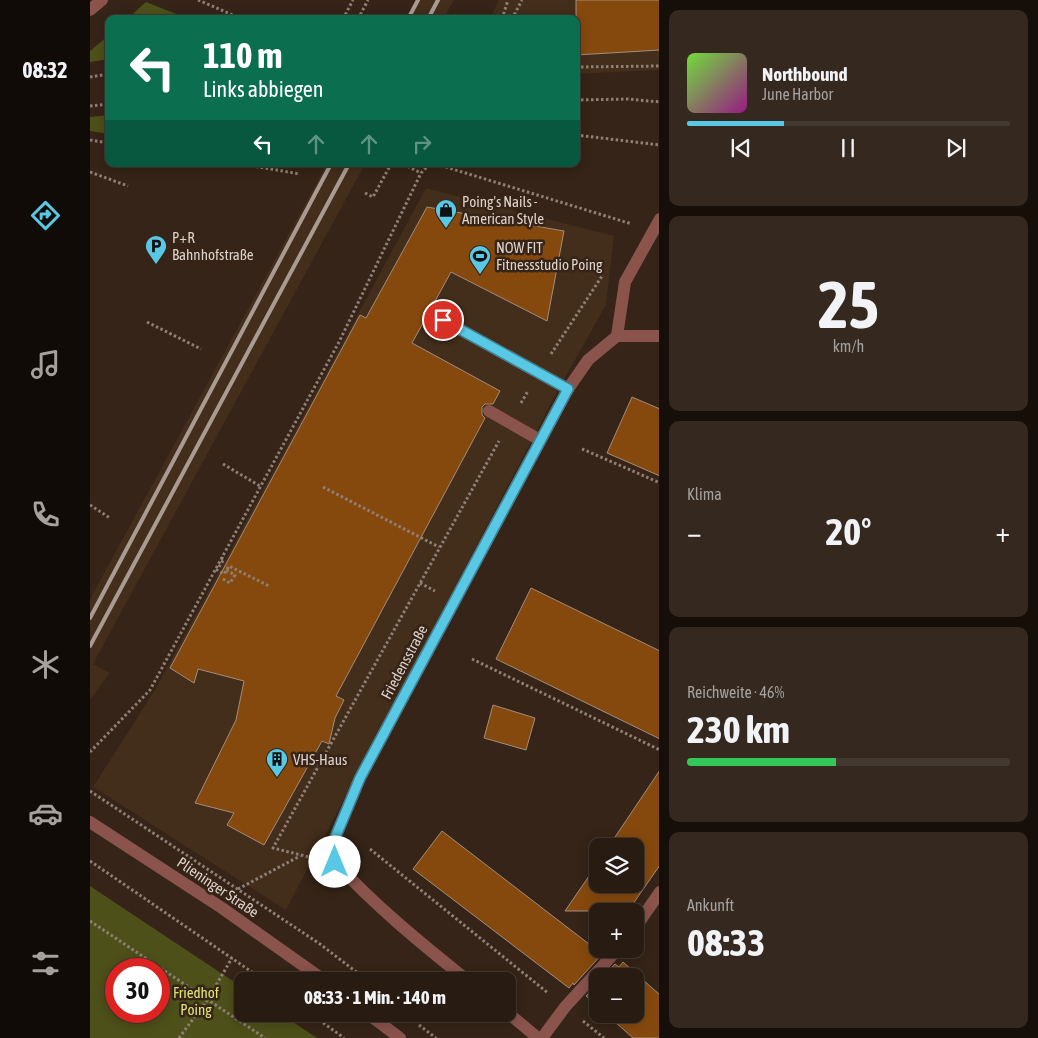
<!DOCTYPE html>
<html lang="de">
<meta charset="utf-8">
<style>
:root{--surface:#281b11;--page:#34281f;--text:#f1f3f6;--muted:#a5a19f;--line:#443931;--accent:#59c8e5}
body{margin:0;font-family:"Asap Condensed",sans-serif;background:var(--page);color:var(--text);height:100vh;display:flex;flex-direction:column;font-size:19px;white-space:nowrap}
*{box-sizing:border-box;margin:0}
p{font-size:16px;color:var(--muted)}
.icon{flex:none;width:28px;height:28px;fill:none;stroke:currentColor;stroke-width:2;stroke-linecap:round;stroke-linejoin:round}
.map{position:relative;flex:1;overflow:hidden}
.side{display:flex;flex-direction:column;gap:10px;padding:10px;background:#160f09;width:379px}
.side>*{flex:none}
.guide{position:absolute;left:15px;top:15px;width:475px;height:152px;border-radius:10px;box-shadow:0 2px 12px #0003,0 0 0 1px var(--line);background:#0b6e4f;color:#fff;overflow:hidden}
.tools{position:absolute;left:499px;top:838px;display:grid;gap:10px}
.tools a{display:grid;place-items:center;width:55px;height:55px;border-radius:10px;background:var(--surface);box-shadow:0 2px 12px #0003,0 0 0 1px var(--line);font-size:25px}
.speed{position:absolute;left:15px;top:958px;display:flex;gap:10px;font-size:25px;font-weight:700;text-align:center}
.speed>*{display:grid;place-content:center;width:65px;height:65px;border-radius:50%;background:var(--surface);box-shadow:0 2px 12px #0003,0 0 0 1px var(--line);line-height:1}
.speed .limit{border:8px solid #d22;background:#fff;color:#111}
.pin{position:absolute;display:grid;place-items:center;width:42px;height:42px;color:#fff;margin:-21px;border:2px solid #fff;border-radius:50%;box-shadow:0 1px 5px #0007}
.me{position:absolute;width:55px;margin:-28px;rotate:0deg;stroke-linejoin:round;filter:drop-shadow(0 0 4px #0008)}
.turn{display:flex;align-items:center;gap:18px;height:105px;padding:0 15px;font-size:22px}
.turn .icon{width:65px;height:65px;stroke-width:2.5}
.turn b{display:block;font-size:35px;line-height:42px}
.lanes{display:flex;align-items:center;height:48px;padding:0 15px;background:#0003;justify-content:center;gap:25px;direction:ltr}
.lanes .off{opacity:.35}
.big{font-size:38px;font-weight:700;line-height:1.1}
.side .card{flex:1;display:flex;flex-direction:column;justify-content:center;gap:8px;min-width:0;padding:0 18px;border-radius:10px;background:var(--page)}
.side .dial{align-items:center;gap:0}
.dial b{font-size:65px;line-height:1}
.song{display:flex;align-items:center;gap:15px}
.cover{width:60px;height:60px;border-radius:8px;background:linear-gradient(135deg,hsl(100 70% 55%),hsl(310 70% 35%))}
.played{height:5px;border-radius:2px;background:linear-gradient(90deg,var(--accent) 30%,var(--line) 30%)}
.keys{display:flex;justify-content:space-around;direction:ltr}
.heat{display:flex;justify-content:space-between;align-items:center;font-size:28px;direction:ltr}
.charge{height:8px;border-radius:4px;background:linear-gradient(90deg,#34c759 46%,var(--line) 0)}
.trip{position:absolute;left:144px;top:972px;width:282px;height:50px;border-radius:10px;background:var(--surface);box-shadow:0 2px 12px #0003,0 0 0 1px var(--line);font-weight:700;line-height:50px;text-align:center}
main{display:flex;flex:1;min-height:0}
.dock{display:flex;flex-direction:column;width:90px;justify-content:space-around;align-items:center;background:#100b07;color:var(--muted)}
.dock .icon{width:35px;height:35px}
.dock .selected{color:var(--accent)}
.dock b{font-size:22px;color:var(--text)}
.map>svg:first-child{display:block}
.built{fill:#432d1b}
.green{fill:#4d5019;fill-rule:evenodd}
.building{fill:#86490d;stroke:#a28d7d}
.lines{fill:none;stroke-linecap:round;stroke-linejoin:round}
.path{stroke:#8e8076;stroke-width:3;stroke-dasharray:2.5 2.5;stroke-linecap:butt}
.service{stroke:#8a534c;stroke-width:12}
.minor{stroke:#8a534c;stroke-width:12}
.tertiary{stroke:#8a534c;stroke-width:12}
.rail{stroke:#a99b91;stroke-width:4}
.route-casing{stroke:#3a8295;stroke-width:12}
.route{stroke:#59c8e5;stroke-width:9}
.labels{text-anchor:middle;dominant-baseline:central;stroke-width:5;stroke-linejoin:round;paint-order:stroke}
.poi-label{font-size:15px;fill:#ded2ca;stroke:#352417;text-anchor:start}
.street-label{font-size:15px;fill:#ded2ca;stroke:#352417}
.park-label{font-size:15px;fill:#dde474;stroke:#352417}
</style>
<main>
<nav class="dock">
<b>08:32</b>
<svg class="icon selected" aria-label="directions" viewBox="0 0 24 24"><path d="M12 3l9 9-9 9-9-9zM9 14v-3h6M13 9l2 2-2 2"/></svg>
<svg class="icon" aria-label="music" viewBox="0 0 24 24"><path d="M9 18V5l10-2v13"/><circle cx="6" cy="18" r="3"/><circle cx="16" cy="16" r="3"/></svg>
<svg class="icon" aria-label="phone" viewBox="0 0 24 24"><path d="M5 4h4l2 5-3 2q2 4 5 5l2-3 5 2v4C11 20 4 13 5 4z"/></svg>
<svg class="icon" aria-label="climate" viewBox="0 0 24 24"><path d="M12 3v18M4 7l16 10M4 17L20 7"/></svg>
<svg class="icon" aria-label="car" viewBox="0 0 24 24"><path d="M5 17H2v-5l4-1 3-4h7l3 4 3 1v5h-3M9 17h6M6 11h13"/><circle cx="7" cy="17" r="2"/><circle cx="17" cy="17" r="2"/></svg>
<svg class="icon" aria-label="filters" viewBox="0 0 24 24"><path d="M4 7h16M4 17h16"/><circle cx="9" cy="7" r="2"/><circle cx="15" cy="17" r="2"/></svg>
</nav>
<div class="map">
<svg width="570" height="1038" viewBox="0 0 570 1038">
<rect width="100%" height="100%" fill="#352417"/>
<g class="built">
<polygon points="326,0 364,0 353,19 316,19"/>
<polygon points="409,0 569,0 569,70 486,74 486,19 400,19"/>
<polygon points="237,164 275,164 3,664 20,673 0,700 0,599"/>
<polygon points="336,188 524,236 516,305 467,392 196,910 3,787 66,688"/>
</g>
<g class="green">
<polygon points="56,2 99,19 37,19"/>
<polygon points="19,35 19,59 0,62 0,51"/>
<polygon points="19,115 19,134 0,131 0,117"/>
<path d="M0,886L152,987V1014H191L227,1038H0ZM26,969H69V1011H26Z"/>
</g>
<g class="building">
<polygon points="486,0 570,0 570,50 486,55"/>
<polygon points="337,207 474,231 457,321 361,272 322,343 410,391 403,404 395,404 392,407 392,415 395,418 246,696 254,700 245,718 239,744 232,741 174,845 137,825 144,813 105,803 146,720 154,681 108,669 104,683 80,668 270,315 276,318"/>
<polygon points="542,397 570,409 570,476 517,453"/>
<polygon points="441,588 570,651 570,739 406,659"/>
<polygon points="403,705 445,718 436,750 394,738"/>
<polygon points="570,770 570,865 538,911 475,911 508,863 508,884 545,884 545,846 519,846"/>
<polygon points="352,831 512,954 484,985 483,983 479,988 323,869"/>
<polygon points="533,962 570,995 570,1038 543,1038 516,1014 545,1014 545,976 514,976 525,964 529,967"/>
<polygon points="508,983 508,1006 496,996"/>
</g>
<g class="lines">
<g class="path">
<polyline points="108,0 152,19"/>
<polyline points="253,19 263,0"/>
<polyline points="268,19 278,0"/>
<polyline points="412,19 418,0"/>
<polyline points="422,19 432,0"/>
<polyline points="486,67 570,66"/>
<polyline points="0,77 19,74"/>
<polyline points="486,100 538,99 570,102"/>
<polyline points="0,106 19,104"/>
<polyline points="486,135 570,145"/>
<polyline points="0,140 19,143"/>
<polyline points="151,164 210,174"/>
<polyline points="313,164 331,173"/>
<polyline points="346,164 542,224"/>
<polyline points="0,172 38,186"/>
<polyline points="275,193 283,197 301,164"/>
<polyline points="57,322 111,349"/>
<polyline points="461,354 512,276"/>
<polyline points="431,403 438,391"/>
<polyline points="492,449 570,483"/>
<polyline points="133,464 170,486"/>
<polyline points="233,487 349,547"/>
<polyline points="0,505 20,518"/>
<polyline points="131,558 134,559 127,570 134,574 139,566 179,586"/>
<polyline points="133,579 140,583 145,575 136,570"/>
<polyline points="330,583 345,591"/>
<polyline points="382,659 570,750"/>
<polyline points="0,752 60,690 249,342 331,173 340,164"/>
<polyline points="0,791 230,944 278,981"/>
<polyline points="280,849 458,993"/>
<polyline points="223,858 183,848 409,441"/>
<polyline points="0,861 175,981"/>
<polyline points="148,889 210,856"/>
<polyline points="0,921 175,1038"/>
<polyline points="221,1014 254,1038"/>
<polyline points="493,1021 514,1038"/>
<polyline points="329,1025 346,1038"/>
<polyline points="89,1038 118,999 142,958"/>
</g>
<g class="service">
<polyline points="353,320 478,389"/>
<polyline points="527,336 535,282 570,219"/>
<polyline points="399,411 450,440"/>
</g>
<g class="minor">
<polyline points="0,10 12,0"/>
<polyline points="545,928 570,892"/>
<path d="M378,981C332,944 285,906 245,862V838L270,778L478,389L498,360L527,336H570"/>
<polyline points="418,1013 448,1038"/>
<polyline points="452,1038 475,1007 528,949"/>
</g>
<g class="tertiary">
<polyline points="0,822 132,908 235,981"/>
<polyline points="278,1014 310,1038"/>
</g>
<g class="rail">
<polyline points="318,19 328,0"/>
<polyline points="338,19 348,0"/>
<polyline points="0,618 241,164"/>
<polyline points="0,646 259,164"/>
</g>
</g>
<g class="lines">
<g class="route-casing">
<polyline id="route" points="245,862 245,838 270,778 478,389 353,320"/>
</g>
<use href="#route" class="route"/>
</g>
<defs>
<g id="shop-pin" transform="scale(1.125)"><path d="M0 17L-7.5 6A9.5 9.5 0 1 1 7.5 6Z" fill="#59c8e5" stroke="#352417"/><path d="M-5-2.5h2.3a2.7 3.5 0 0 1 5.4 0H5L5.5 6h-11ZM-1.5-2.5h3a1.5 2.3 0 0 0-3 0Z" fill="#111"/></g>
<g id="parking-pin" transform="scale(1.125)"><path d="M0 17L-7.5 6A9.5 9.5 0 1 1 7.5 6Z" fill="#59c8e5" stroke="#352417"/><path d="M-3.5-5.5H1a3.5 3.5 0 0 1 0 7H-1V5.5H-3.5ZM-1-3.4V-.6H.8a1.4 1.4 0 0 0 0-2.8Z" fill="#111"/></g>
<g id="stadium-pin" transform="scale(1.125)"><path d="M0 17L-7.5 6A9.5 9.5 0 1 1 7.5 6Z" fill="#59c8e5" stroke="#352417"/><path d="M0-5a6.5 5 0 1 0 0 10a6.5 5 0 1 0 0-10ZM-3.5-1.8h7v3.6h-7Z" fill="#111"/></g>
<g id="building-pin" transform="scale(1.125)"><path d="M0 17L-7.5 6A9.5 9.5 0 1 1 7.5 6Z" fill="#59c8e5" stroke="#352417"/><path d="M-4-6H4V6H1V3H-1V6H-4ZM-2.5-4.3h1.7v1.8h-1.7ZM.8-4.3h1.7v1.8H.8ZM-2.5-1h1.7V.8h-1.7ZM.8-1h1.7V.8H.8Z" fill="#111"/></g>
</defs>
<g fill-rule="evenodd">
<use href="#shop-pin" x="356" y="210"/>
<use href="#parking-pin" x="66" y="246"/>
<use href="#stadium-pin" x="390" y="256"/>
<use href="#building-pin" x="187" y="759"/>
</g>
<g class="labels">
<g class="poi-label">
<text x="372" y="201">Poing's Nails -<tspan x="372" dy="17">American Style</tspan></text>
<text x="82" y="237">P+R<tspan x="82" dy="17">Bahnhofstraße</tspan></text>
<text x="406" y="247">NOW FIT<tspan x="406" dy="17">Fitnessstudio Poing</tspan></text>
<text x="203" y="759">VHS-Haus</text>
</g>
<g class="street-label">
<text transform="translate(314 662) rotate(-62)">Friedensstraße</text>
<text transform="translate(128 887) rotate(34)">Plieninger Straße</text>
</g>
<g class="park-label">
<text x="106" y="992">Friedhof<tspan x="106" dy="17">Poing</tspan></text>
</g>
</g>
</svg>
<div class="tools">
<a><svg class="icon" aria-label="layers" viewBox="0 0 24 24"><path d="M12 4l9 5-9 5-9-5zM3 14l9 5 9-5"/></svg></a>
<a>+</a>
<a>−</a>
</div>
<div class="speed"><div class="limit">30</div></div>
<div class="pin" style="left:353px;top:320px;background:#d93025"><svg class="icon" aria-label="arrive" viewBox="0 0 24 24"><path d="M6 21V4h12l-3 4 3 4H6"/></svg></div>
<svg class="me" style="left:245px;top:862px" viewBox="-20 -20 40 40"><circle r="19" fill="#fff"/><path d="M0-13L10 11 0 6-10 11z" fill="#59c8e5"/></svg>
<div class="trip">08:33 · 1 Min. · 140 m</div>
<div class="guide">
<div class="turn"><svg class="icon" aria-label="left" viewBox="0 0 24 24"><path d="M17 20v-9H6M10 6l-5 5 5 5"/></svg><div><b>110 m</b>Links abbiegen</div></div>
<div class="lanes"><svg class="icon" aria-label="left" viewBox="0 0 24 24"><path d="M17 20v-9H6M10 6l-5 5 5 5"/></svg><svg class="icon off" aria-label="ahead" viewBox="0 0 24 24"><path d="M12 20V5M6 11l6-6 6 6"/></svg><svg class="icon off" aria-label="ahead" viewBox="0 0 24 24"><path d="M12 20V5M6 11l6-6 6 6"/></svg><svg class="icon off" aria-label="right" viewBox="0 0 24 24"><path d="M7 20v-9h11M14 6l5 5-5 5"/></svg></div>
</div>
</div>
<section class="side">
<div class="card">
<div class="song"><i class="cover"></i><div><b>Northbound</b><p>June Harbor</p></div></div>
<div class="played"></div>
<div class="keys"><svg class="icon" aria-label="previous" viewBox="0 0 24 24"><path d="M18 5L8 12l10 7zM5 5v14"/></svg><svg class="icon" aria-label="pause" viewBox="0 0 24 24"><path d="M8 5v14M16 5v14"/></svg><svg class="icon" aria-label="next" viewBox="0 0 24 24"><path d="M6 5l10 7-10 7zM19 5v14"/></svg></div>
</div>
<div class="card dial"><b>25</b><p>km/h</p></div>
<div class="card"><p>Klima</p>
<div class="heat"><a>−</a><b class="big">20°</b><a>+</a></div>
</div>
<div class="card"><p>Reichweite · 46%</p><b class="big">230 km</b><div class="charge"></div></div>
<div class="card"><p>Ankunft</p><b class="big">08:33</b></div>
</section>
</main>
